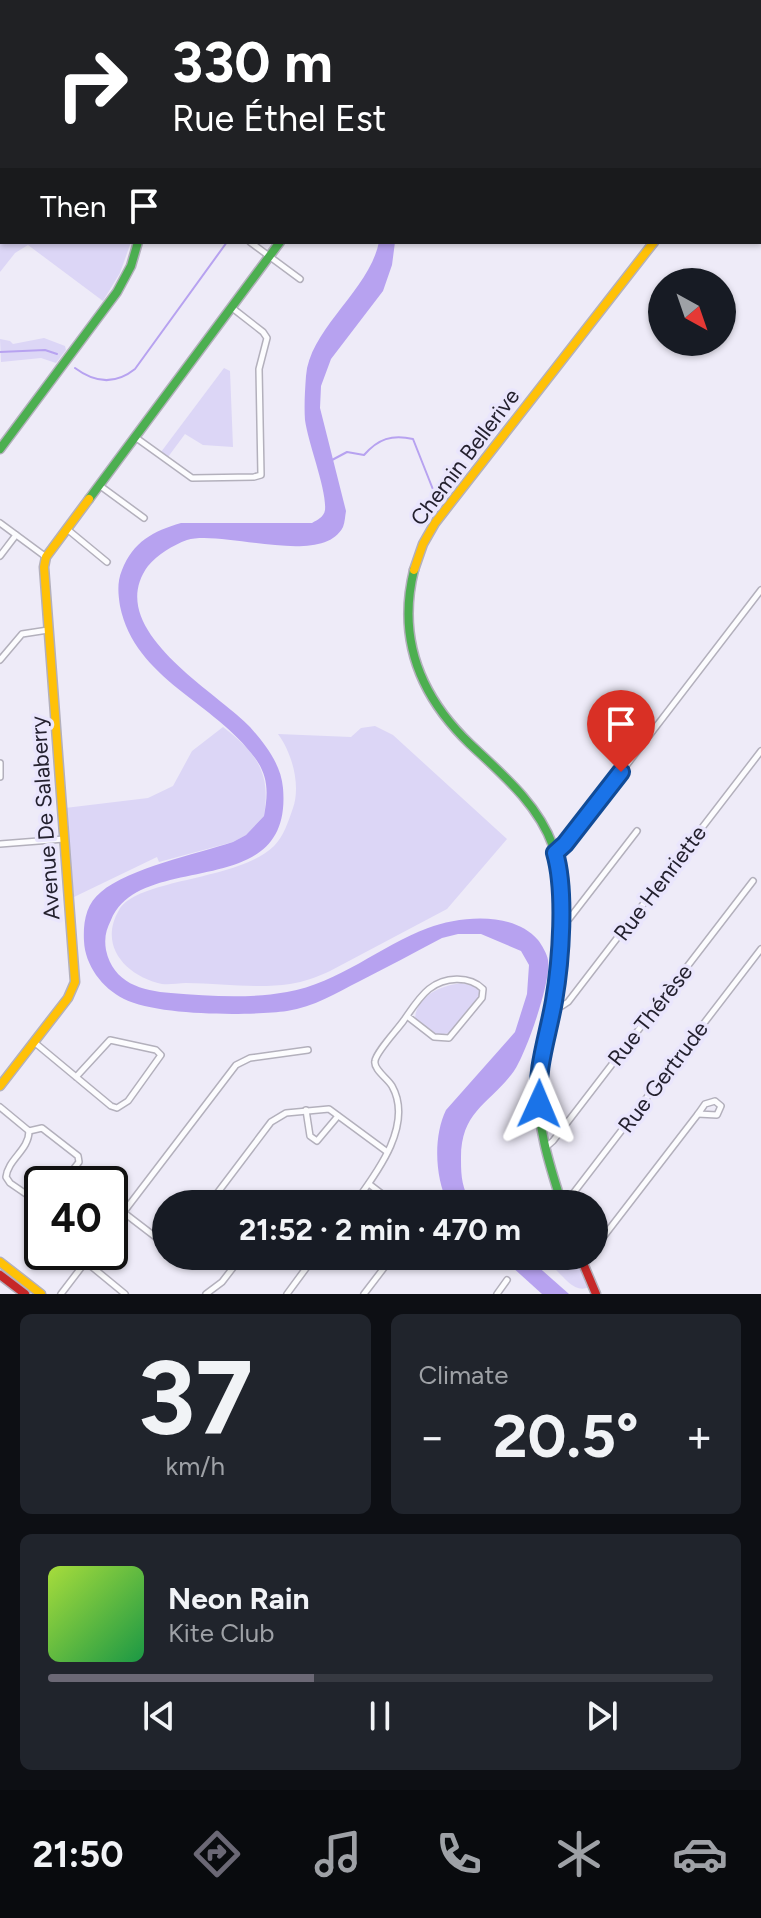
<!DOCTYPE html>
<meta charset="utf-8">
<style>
:root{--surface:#171b24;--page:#20242c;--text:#f1f3f6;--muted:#9ea1a6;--line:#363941;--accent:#6b6875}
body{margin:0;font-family:Figtree,sans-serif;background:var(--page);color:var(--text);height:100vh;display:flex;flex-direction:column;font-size:30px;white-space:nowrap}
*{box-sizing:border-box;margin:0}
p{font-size:26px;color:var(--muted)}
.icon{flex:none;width:44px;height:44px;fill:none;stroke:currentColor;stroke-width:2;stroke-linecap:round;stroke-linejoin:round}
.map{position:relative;height:1294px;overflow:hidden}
.side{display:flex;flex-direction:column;gap:20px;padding:20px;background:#0d0f14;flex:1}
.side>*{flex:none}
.guide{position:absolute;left:0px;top:0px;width:762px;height:244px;box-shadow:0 2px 6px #0004;background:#202124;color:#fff;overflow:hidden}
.needle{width:52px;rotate:140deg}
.tools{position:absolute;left:648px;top:268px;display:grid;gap:16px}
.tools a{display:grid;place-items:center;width:88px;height:88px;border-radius:50%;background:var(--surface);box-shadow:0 2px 6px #0004;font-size:40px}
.speed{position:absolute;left:24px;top:1166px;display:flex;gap:16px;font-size:40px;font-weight:700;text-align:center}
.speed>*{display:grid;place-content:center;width:104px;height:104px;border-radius:50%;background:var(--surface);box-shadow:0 2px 6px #0004;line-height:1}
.speed .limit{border:4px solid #111;border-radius:12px;background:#fff;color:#111}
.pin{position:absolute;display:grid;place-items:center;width:68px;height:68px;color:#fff;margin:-82px -34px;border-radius:50% 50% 50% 0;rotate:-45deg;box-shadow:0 0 8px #0007}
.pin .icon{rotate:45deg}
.me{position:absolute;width:88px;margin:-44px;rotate:1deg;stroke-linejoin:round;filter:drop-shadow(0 0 6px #0008)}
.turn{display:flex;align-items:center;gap:28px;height:168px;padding:0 40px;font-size:36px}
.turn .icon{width:104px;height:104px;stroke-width:2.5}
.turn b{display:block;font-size:56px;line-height:68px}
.then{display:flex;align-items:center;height:76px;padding:0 40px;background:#0003;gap:16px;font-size:30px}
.big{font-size:60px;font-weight:700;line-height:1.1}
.side .card{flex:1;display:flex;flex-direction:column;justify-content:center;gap:12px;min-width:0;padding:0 28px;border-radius:12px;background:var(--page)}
.side .dial{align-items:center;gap:0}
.dial b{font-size:104px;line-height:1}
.song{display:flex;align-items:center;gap:24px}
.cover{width:96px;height:96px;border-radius:12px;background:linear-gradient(135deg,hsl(80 70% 55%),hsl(140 70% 35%))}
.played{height:8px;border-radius:4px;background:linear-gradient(90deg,var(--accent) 40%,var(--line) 40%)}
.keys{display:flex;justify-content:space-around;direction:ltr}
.heat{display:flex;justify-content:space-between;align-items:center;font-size:44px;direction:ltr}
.side .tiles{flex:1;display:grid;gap:20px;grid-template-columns:1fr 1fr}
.card:last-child{grid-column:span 2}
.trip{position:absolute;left:152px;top:1190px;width:456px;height:80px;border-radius:40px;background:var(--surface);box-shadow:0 2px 6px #0004;font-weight:700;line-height:80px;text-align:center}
.tabs{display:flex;height:128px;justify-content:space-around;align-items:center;background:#090b0e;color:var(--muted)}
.tabs .icon{width:56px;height:56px}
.tabs .on{color:var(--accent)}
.tabs b{font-size:36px;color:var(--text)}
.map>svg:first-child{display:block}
.green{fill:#dcd6f6}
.water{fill:#b7a2f0}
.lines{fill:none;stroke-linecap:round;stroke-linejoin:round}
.stream{stroke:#b7a2f0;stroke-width:2}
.street-casing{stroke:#b3b0bc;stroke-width:8}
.fast-casing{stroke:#b3b0bc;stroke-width:11}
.slow-casing{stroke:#b3b0bc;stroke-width:11}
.jam-casing{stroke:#b3b0bc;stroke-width:11}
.street{stroke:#fcfcfe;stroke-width:5}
.fast{stroke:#4caf50;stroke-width:8}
.slow{stroke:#ffc107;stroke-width:8}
.jam{stroke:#c62828;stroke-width:8}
.route-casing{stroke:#114b97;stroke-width:20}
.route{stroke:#1a73e8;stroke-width:14}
.labels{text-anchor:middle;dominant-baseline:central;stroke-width:7;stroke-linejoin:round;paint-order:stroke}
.street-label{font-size:22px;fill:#24212f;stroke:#eae6fd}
</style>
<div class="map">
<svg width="761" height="1294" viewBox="0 0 761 1294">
<rect width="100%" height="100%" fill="#eeebf8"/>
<g class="green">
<polygon points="0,58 2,242 131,242 120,273 103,301 28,245 15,253 0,272"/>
<polygon points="0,339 10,341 13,344 44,338 65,346 66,350 56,363 41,358 1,362"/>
<polygon points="224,368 230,371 233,447 203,445 185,434 168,457 161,452"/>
<path d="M375,726L393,735L507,839L447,909L330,971C317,977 304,982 290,984C255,989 221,983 186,983C178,983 170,985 162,984C126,976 98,946 119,910C137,878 238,881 274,846C284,836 288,822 293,808C301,785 292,753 278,734L351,737L361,728Z"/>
<path d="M223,727C257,753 271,773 264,816L246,835L233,842L159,862L157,857L74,897L65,808L148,798L173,786L192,751Z"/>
<path d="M461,983L473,986L480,991V995L450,1033L438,1035L415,1018C417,995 441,986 461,983Z"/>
<path d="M563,1256H577L589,1287C575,1294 564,1277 553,1267Z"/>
</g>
<g class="water">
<path d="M379,242H395L392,265L383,291L331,359L321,386L320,408L346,511C345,516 345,522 343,527C322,568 222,529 187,540C173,545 157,555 148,566C102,629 216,691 250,727C265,744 281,764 283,788C293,905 142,848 111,920C106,930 104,938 106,950C113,983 142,991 171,993C209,996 248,999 287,992C339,983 380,946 428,928C460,916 513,911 538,940C542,945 547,954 548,960C552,979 526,1054 514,1071C489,1105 460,1111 461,1160C461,1177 462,1189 472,1204H448C435,1177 433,1137 446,1110L515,1032L527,994L529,965L521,951L481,934H458L442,938C414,953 387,967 360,981C336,993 314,1007 287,1011C249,1016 158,1016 124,999C102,988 85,965 84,941C83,922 86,904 101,892C129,868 197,854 233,842L246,835L264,816C268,794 269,777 255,758C215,702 135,680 120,606C118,593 117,582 122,570C133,542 153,531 181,523H312C317,520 324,517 325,510C327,490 308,443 305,420C304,406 305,390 306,376C310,328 369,291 379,242Z"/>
<polygon points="500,1256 526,1256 569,1294 542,1294"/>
</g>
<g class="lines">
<g class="stream">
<polyline points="299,0 302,2"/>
<polyline points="0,352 45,350 57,354"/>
<path d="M75,368C95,383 115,385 135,369L227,242"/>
<path d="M332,460L347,452L364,455C378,439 392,434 413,439L434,492L444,502"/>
</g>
<g class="street-casing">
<g id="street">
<polyline points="20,2 22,0"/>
<polyline points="95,2 96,0"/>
<polyline points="201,2 201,0"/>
<polyline points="0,29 2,26"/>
<polyline points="250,242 300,279"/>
<polyline points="135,437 192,478 254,477 261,475 259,369 267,338 263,332 231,307"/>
<polyline points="99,485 144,518"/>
<polyline points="0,523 46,557"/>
<polyline points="67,529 107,562"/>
<polyline points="0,556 16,535"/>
<polyline points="0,660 22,634 48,630"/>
<polyline points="0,763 0,777"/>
<polyline points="0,844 64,839"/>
<polyline points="555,853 569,840 761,590"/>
<polyline points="560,924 569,919 637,831"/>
<polyline points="553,1005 562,1006 568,1002 761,751"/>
<polyline points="34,1042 111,1106 117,1108 128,1101 161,1055 156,1050 110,1040 76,1077"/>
<polygon points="715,1101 721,1106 717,1115 698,1114 705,1104"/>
<polyline points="0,1107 29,1131"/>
<polyline points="306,1110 310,1136 317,1141 338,1116"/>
<path d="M29,1131C29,1150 8,1159 6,1177L10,1183L42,1205"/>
<polyline points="29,1131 42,1128 78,1156 79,1162 62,1184"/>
<polyline points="546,1147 553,1141 753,881"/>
<polyline points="369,1184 395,1204"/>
<polyline points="209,1204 271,1122 286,1113 329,1109 386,1151"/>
<polyline points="282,1204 291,1198 301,1204"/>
<path d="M354,1204C376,1174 414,1125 392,1086C388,1079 373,1069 375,1061C376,1052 398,1029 404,1020C411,1010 419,997 429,989C444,977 469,975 483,989L482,998L449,1038L434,1037L407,1016"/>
<polyline points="565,1204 761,949"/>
<polyline points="123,1212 166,1245"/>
<polyline points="110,1230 236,1065 250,1058 308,1050"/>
<polyline points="594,1249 698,1114"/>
<polyline points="86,1262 125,1294"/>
<polyline points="61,1294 93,1252"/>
<polyline points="206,1294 222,1282 242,1256"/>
<polyline points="287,1294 315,1256"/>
<polyline points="364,1294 393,1256"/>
<polyline points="497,1294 507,1280"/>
</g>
</g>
<g class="fast-casing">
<g id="fast">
<polyline points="760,101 761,100"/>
<polyline points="0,449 117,292 131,266 138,242"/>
<polyline points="89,499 280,242"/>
<path d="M414,570C397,639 420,696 470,744C502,774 538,804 553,846C569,892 562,962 553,1009C548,1033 539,1055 538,1080C536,1123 549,1164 562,1204"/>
</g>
</g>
<g class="slow-casing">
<g id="slow">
<polyline points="464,2 465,0"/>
<polyline points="0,49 2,51"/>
<polyline points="414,570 423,544 435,523 654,242"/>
<polyline points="0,1086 68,998 75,982 44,567 46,557 89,499"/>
<polyline points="0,1262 41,1294"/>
</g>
</g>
<g class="jam-casing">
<g id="jam">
<polyline points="580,1256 596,1294"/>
<polyline points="0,1275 25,1294"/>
</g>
</g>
<use href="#street" class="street"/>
<use href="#fast" class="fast"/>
<use href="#slow" class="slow"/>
<use href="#jam" class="jam"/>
</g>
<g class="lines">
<g class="route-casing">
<path id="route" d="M539,1104C536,1067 548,1036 554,1001C561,961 566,891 555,853L565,844L621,772"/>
</g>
<use href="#route" class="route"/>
</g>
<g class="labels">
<g class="street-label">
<text transform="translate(465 457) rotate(-53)">Chemin Bellerive</text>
<text transform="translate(45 818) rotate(-94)">Avenue De Salaberry</text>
<text transform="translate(660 883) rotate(-53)">Rue Henriette</text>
<text transform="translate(650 1015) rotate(-52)">Rue Thérèse</text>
<text transform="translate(663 1077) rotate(-53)">Rue Gertrude</text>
</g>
</g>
</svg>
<div class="tools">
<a><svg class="needle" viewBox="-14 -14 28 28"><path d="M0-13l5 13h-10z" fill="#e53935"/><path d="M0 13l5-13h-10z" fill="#9ea1a6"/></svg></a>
</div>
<div class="speed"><div class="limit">40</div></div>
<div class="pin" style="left:621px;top:772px;background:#d93025"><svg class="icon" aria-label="arrive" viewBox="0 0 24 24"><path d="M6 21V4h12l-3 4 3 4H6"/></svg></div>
<svg class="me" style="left:539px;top:1104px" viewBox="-20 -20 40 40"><path d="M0-17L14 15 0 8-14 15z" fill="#1a73e8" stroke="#fff" stroke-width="4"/></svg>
<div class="trip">21:52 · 2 min · 470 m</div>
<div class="guide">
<div class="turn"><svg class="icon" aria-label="right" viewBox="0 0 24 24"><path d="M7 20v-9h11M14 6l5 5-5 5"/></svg><div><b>330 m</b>Rue Éthel Est</div></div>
<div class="then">Then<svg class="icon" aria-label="arrive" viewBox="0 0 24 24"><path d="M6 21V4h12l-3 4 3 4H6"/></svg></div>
</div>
</div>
<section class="side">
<div class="tiles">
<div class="card dial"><b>37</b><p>km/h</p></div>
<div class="card"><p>Climate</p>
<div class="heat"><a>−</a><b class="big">20.5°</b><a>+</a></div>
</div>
<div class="card">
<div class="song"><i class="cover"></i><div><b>Neon Rain</b><p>Kite Club</p></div></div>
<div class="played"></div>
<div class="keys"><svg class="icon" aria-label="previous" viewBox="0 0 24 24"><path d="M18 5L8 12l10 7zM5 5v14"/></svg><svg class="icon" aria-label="pause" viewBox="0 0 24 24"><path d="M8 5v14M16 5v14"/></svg><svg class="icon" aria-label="next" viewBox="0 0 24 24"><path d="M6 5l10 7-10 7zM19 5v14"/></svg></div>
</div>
</div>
</section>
<nav class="tabs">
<b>21:50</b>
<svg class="icon on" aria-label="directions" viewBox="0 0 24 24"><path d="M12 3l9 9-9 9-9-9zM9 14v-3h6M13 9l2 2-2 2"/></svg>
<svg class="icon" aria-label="music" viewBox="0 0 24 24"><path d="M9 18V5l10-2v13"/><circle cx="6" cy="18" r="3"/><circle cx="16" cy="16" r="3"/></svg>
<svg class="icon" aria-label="phone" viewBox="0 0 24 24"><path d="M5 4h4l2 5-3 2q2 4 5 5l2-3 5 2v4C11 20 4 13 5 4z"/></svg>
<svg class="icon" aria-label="climate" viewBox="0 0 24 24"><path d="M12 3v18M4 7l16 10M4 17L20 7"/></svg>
<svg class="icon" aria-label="car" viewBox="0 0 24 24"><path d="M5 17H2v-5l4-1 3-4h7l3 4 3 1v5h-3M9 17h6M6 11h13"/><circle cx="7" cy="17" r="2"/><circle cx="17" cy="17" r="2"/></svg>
</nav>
